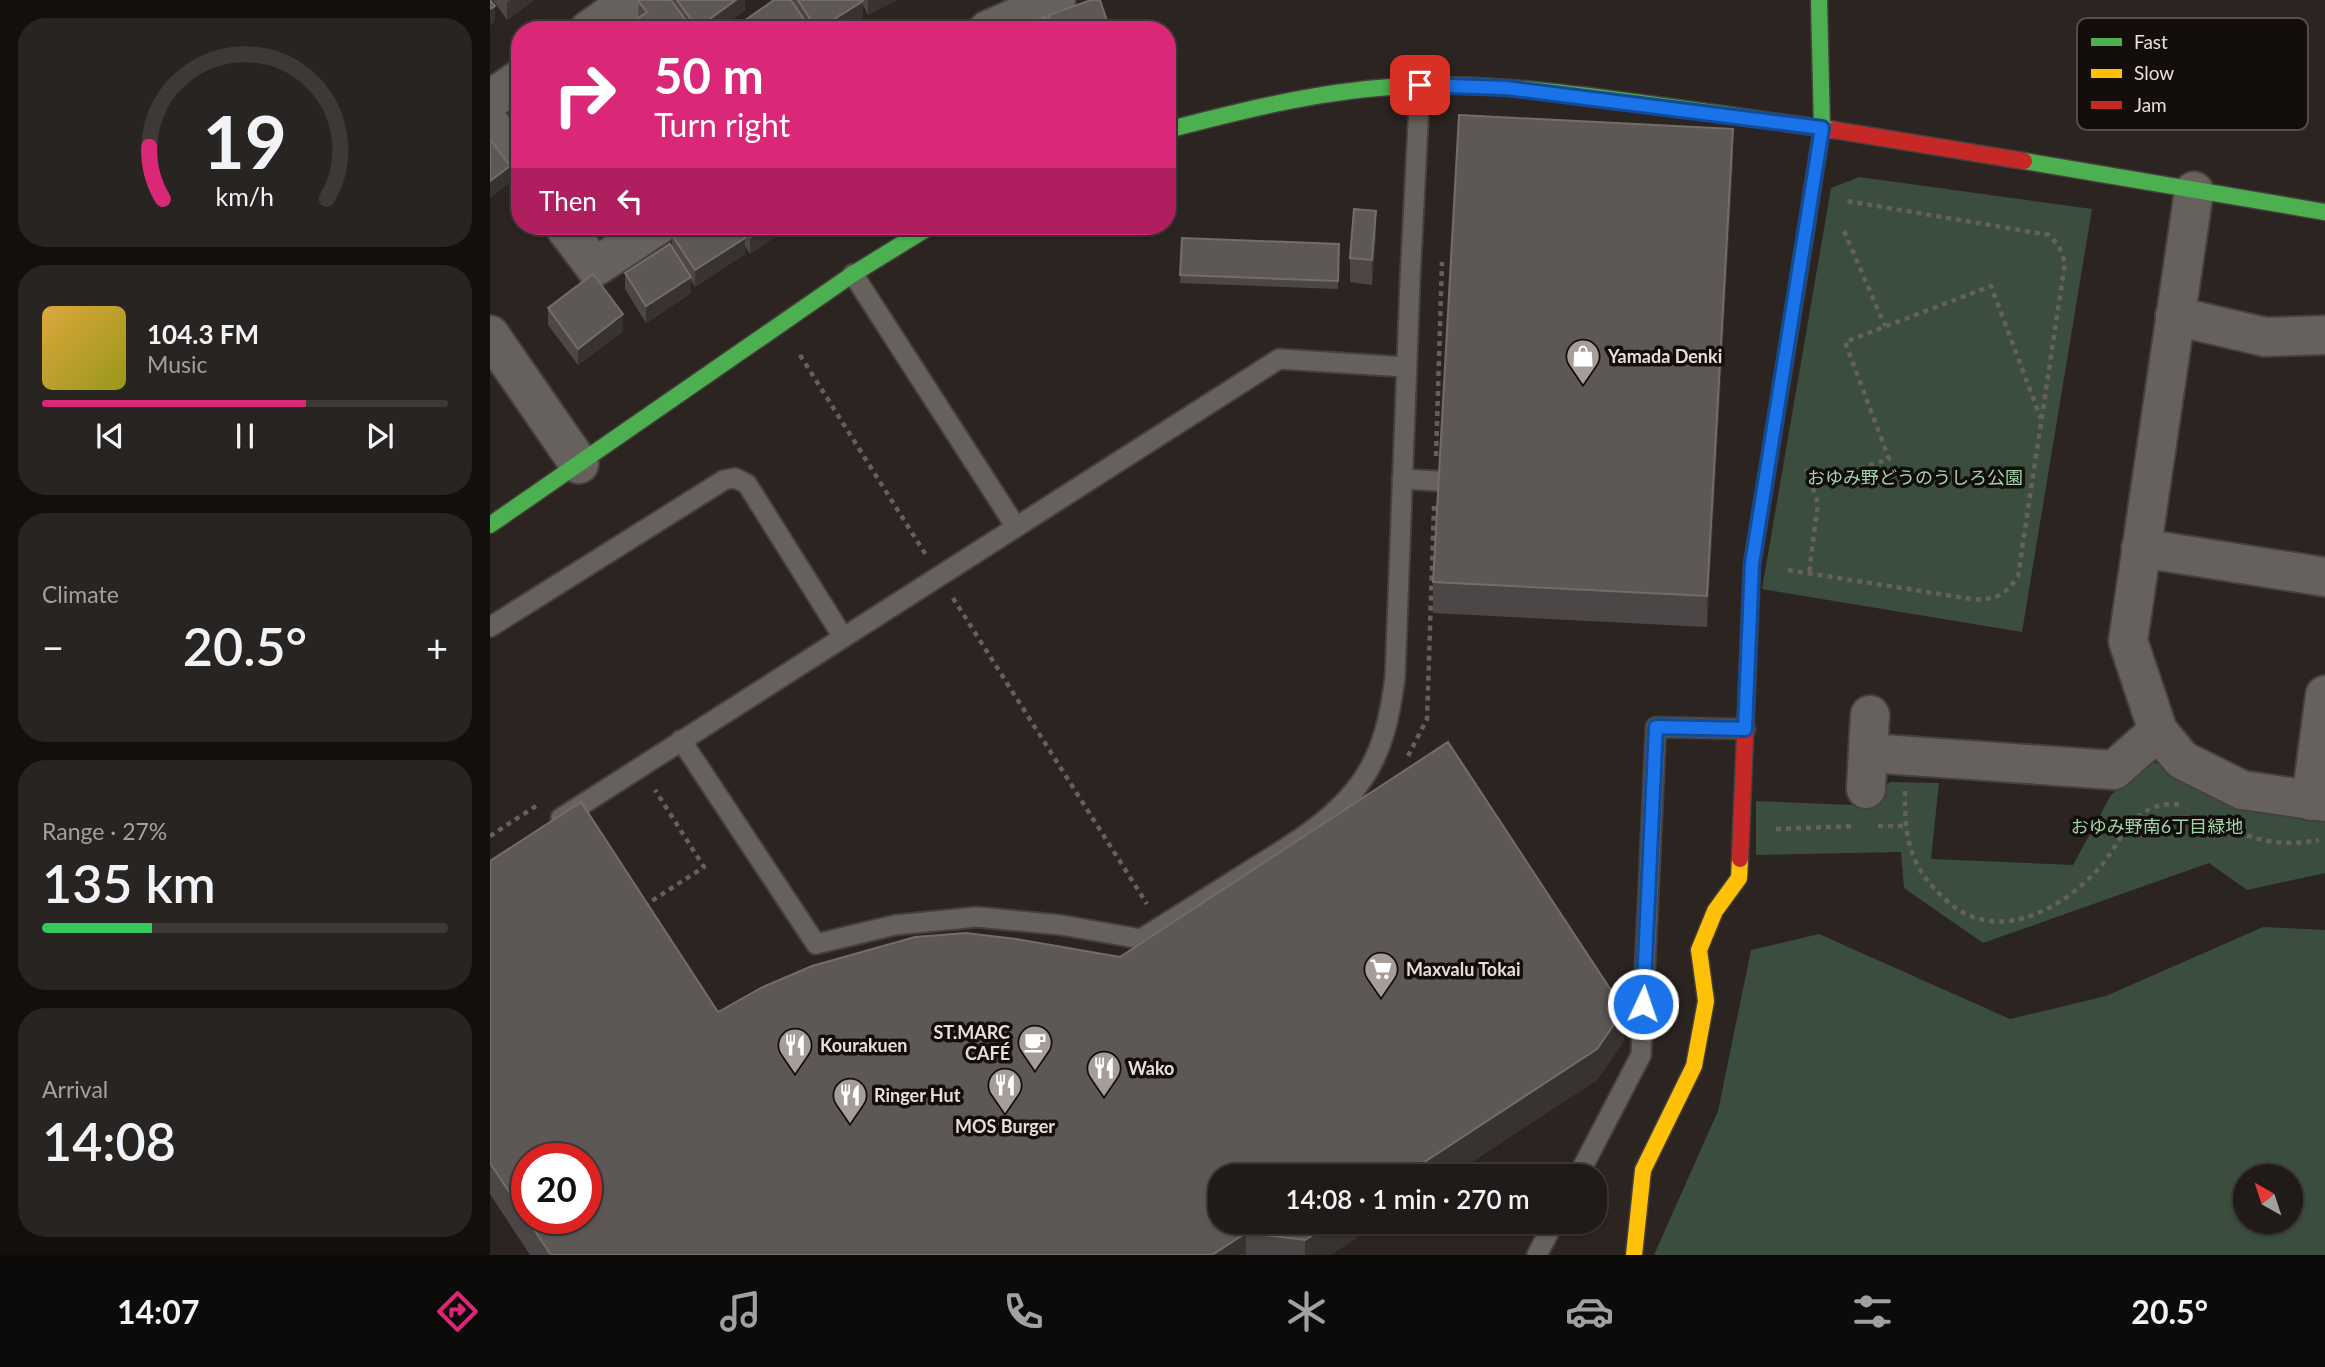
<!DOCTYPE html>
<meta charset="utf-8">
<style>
:root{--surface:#201b18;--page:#282421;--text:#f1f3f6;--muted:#a2a1a2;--line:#3d3937;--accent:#db2777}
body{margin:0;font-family:Lato,"Noto Sans JP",sans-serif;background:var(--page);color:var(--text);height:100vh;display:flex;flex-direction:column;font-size:26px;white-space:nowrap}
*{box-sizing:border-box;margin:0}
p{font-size:23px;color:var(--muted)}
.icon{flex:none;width:38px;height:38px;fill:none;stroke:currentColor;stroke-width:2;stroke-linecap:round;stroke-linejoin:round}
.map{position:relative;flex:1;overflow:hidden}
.drawer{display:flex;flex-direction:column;gap:18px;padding:18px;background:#120f0d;width:490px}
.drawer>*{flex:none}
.top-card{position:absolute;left:21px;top:21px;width:665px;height:214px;border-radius:28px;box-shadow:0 2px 5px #0004,0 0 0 2px var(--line);background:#db2777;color:#fff;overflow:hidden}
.needle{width:46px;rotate:321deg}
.tools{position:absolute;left:1743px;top:1164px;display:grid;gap:14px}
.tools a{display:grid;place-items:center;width:70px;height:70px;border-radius:50%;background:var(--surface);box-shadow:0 2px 5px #0004,0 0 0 2px var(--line);font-size:35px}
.speed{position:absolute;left:21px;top:1143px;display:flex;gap:14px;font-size:35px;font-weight:700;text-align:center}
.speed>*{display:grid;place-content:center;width:91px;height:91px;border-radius:50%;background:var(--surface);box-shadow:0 2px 5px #0004,0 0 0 2px var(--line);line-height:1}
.speed .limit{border:10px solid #d22;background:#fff;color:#111}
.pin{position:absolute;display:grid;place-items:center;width:60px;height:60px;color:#fff;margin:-30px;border-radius:14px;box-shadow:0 4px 10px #0006}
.me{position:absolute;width:77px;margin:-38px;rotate:3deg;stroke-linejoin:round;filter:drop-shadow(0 0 5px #0008)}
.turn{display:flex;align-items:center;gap:24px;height:147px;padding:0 28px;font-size:32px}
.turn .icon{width:91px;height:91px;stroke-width:2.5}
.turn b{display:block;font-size:49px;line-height:60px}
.then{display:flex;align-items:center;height:66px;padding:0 28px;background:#0003;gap:14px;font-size:26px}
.big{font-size:52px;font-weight:600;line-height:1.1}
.drawer .card{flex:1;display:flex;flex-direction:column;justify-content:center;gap:10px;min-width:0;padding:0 24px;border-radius:28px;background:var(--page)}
.drawer .dial{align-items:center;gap:0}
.dial svg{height:182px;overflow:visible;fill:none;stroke:var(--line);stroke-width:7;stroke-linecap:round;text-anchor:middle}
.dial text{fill:var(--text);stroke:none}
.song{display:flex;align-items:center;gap:21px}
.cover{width:84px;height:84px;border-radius:10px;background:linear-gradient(135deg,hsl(40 70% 55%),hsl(60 70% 35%))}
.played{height:7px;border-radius:4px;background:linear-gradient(90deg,var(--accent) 65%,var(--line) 65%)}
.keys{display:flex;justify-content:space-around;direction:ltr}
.heat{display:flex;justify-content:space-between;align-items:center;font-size:38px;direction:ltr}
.charge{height:10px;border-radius:5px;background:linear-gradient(90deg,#34c759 27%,var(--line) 0)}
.trip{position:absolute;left:718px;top:1164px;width:399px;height:70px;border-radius:28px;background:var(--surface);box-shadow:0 2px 5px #0004,0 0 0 2px var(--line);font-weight:600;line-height:70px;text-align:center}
.tabs{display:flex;height:112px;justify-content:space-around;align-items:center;background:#0d0b0a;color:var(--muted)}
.tabs .icon{width:49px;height:49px}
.tabs .selected{color:var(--accent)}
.tabs b{font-size:32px;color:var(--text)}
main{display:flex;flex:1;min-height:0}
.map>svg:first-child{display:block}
.green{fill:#3b4d3d;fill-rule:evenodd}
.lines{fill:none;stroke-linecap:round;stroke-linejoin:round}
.lane-casing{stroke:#45403c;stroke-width:23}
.street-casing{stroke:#45403c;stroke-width:42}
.fast-casing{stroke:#45403c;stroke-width:19}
.slow-casing{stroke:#45403c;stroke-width:19}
.jam-casing{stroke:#45403c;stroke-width:19}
.path{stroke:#66605c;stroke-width:4.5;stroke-dasharray:5 5;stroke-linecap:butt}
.lane{stroke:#67615e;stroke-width:19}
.street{stroke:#67615e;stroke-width:38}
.fast{stroke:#4caf50;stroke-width:16}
.slow{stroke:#ffc107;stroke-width:16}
.jam{stroke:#c62828;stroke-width:16}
.wall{fill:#4d4646}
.shaded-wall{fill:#383230}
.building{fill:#5d5756;stroke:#736c6a;stroke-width:2;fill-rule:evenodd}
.route-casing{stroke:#114b97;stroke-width:18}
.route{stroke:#1a73e8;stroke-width:12}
.labels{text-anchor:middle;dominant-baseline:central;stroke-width:7;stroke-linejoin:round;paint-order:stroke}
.poi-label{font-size:18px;font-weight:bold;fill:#e7ded9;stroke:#140e0a;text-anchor:start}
.park-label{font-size:18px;fill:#9fd6aa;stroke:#140e0a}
.key{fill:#140e0a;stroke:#534c48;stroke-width:2}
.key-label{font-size:19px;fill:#e7ded9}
</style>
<main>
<section class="drawer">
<div class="card dial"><svg viewBox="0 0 100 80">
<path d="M14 69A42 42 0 1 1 86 69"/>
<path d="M14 69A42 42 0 0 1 8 46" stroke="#db2777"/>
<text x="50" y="56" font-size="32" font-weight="700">19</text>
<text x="50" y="72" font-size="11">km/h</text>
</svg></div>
<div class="card">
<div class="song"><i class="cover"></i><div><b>104.3 FM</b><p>Music</p></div></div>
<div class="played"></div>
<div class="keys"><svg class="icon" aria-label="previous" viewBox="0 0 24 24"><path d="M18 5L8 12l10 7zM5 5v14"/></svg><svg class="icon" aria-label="pause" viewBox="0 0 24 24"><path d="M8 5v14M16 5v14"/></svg><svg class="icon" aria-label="next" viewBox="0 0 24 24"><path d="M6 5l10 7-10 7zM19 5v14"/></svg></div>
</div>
<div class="card"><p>Climate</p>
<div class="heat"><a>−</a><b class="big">20.5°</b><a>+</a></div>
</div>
<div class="card"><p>Range · 27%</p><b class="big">135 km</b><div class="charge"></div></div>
<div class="card"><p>Arrival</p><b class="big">14:08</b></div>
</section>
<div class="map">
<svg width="1835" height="1255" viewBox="0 0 1835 1255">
<rect width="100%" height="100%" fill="#2b2420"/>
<g class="green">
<polygon points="1369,177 1602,209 1532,632 1272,589 1341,188"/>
<polygon points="1661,760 1727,798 1776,813 1835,817 1835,873 1757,890 1719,863 1493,943 1414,888 1411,852 1266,855 1266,801 1387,806 1388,792 1400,782 1449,783 1441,859 1583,865 1621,795"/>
<path d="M1773,927L1835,930V1255H1164L1228,1111L1261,950L1329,934L1520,1019L1616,996ZM1755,1176H1801V1222H1755Z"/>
</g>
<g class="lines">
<g class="lane-casing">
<g id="lane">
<polyline points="363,274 526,527"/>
<polyline points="912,479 948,481"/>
<polyline points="0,627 234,480 245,478 257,484 353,637"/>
<path d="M191,740L326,944L405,925L487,917L571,925L651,939C686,917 721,895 756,873C797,847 845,821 873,779C894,748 900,714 905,678L920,281L930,85"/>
<polyline points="71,818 789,359 916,367"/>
<polyline points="1088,1176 1151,1055 1166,727 1255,729"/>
<polyline points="1047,1255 1064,1222"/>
</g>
</g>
<g class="street-casing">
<g id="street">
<polyline points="99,30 141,0"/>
<polyline points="498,30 566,0"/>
<polyline points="0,100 30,79"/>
<polyline points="0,124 30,165"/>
<polyline points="1704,191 1638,641 1668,731 1692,760 1752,790 1835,802"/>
<polyline points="74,226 105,267 167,226"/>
<polyline points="1685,316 1775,337 1835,335"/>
<polyline points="0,335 89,464"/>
<polyline points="1651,548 1835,577"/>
<polyline points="1378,753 1624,770 1668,731"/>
<polyline points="1376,789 1380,715"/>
<polyline points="1821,801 1835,695"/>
</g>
</g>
<g class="fast-casing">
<g id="fast">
<path d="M677,130C750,111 825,92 901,87C982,81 1063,91 1144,102C1211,111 1277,120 1344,130"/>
<polyline points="1534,161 1835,212"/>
<polyline points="1310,268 1332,128 1329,0"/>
<polyline points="0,525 363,274 441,226"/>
</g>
</g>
<g class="slow-casing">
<g id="slow">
<polyline points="1266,540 1310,268"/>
<polyline points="1144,1255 1153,1170 1204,1066 1216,1001 1209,950 1225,911 1249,878 1250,859"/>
</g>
</g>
<g class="jam-casing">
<g id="jam">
<polyline points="1344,130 1534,161"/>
<polyline points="1250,859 1262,564 1266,540"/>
</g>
</g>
<g class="path">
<polyline points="1354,231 1395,326"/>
<polyline points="310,355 436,555"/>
<polyline points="946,456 952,262"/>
<polyline points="1316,469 1328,503 1319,573"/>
<polyline points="1322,484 1399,459 1355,342 1501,286 1551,419"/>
<path d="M1298,570L1481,599C1505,600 1514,597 1528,576L1575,263L1569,246L1559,235L1357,201"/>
<polyline points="463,598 657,904"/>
<polyline points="918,756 937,719 944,506"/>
<path d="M1415,791C1414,839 1420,868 1457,901C1507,946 1573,909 1610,867C1625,850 1634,826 1653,813C1666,804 1679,803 1694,805"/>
<polyline points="1388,826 1415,826"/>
<path d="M1739,827C1768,843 1797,846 1829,840"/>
<polyline points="1286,829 1365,826"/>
<polyline points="0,836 46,806"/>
<polyline points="154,906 214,867 165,790"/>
</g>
<use href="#lane" class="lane"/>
<use href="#street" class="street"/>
<use href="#fast" class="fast"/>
<use href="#slow" class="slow"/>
<use href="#jam" class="jam"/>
</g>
<g class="wall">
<polygon points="3,0 44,0 17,20"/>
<polygon points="149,0 255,0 255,10 228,30 134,30 134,28 148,18"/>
<polygon points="303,0 407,0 378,15 373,5 373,18 354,30 251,30 251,23 303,3"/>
<polygon points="559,15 620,30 518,30 559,29"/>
<polygon points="30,87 30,123 21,110 21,94"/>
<polygon points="1243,160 1217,627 943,613 943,582"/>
<polygon points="195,226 301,226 260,254 255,246 255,254 205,287 201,280 201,293 156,323 135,289 135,273 182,247 182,235"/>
<polygon points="886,235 882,285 860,282 860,258"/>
<polygon points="692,238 849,244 848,289 690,283"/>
<polygon points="58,308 133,331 88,365 58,325"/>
<polygon points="0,861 228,1012 1134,1041 1107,1080 960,1176 730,1176 891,1222 840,1255 40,1255 0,1194"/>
</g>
<g class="shaded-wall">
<polygon points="21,0 44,0 17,20 17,3"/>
<polygon points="246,0 255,0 255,10 228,30 207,30 207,28"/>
<polygon points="378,0 407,0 378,15"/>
<polygon points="373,1 373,18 354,30 327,30"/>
<polygon points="5,6 5,22 0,26 0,9"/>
<polygon points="1243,129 1243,160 1217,627 1217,596"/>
<polygon points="20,166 20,183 0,198 0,181"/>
<polygon points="886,211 886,235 882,285 882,260"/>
<polygon points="277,226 301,226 260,254 260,237"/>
<polygon points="255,238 255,254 205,287 205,270"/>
<polygon points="201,277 201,293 156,323 156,306"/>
<polygon points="133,314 133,331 88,365 88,349"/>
<polygon points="1134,1010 1134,1041 1107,1080 960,1176 913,1176"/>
<polygon points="844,1222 891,1222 840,1255 815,1255 815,1240"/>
<polygon points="756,1233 756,1255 722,1255"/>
</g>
<g class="building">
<polygon points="0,0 5,6 0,9"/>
<polygon points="149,0 181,0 202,29 200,30 136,30 134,28 157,12 148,1"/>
<polygon points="187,0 246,0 207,28"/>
<polygon points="284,0 301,0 319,27 314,30 255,30 251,23"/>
<polygon points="308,0 373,0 373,1 327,30"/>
<polygon points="601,0 610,0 620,30 564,30 559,15"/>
<polygon points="555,17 559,30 518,30"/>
<polygon points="30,87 30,107 21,94"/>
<polygon points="969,115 1243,129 1217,596 943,582"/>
<polygon points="0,139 20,166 0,181"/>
<polygon points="864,209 886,211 882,260 860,258"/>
<polygon points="195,226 247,226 255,238 205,270 182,235"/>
<polygon points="253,226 277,226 260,237"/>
<polygon points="692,238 849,244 848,281 690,275"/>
<polygon points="180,244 201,277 156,306 135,273"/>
<polygon points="103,274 133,314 88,349 58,308"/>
<path d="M958,742L1134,1010L1107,1049L913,1176H730V1222H844L815,1240L756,1233L722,1255H61L0,1163V861L91,802L228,1012L273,987L322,966L425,937L476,933L526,939L630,957ZM37,1158H96V1218H37Z"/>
</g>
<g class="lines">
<g class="route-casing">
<polyline id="route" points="930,85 1016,88 1332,128 1262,564 1255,729 1166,727 1153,1004"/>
</g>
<use href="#route" class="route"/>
</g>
<defs>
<g id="shop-pin" transform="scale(1.75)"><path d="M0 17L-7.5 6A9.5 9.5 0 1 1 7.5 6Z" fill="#a59d98" stroke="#140e0a"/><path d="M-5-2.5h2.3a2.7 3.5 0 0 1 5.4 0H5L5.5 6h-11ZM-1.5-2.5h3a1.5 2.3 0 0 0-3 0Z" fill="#fff"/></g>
<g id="supermarket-pin" transform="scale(1.75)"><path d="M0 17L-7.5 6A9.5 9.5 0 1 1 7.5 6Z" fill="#a59d98" stroke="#140e0a"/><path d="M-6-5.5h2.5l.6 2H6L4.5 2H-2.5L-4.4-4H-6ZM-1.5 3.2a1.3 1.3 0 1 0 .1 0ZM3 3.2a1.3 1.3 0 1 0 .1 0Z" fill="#fff"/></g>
<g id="cafe-pin" transform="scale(1.75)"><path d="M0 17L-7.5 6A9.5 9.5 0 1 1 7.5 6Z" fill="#a59d98" stroke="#140e0a"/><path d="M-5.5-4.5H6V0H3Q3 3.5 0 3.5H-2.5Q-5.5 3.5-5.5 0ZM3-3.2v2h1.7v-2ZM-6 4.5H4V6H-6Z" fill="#fff"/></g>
<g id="restaurant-pin" transform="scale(1.75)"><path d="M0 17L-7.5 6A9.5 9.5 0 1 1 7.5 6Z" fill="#a59d98" stroke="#140e0a"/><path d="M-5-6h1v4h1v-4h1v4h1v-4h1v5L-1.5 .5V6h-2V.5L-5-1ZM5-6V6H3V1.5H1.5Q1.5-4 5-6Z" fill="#fff"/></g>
</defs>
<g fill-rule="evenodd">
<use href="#shop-pin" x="1093" y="356"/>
<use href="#supermarket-pin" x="891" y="969"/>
<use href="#cafe-pin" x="545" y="1042"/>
<use href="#restaurant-pin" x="305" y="1045"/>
<use href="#restaurant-pin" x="614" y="1068"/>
<use href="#restaurant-pin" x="515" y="1085"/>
<use href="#restaurant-pin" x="360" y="1095"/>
</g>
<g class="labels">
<g class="poi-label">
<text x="1118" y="356">Yamada Denki</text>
<text x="916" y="969">Maxvalu Tokai</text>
<text x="520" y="1032" text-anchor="end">ST.MARC<tspan x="520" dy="21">CAFÉ</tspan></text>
<text x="330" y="1045">Kourakuen</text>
<text x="638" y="1068">Wako</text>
<text x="384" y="1095">Ringer Hut</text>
<text x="515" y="1126" text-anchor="middle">MOS Burger</text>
</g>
<g class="park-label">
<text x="1425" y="477">おゆみ野どうのうしろ公園</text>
<text x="1667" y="826">おゆみ野南6丁目緑地</text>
</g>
</g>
<rect x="1587" y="18" width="231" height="112" rx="10" class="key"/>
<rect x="1601" y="38" width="31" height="8" fill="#4caf50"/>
<rect x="1601" y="69" width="31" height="9" fill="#ffc107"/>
<rect x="1601" y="101" width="31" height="8" fill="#c62828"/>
<g class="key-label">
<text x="1644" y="49">Fast</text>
<text x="1644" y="80">Slow</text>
<text x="1644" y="112">Jam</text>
</g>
</svg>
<div class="tools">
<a><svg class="needle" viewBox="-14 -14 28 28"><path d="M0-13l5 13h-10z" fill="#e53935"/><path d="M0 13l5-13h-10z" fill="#a2a1a2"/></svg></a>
</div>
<div class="speed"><div class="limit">20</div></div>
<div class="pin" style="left:930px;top:85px;background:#d93025"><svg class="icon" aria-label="arrive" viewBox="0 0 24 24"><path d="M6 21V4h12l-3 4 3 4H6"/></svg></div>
<svg class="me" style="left:1153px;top:1004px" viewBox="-20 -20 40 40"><circle r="17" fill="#1a73e8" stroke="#fff" stroke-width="3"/><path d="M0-11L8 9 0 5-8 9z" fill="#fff"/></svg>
<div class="trip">14:08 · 1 min · 270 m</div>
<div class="top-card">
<div class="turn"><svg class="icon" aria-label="right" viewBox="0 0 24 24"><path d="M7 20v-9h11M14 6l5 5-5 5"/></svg><div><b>50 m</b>Turn right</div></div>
<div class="then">Then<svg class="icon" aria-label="left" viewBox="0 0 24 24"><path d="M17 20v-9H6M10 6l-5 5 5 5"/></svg></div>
</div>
</div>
</main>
<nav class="tabs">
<b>14:07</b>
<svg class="icon selected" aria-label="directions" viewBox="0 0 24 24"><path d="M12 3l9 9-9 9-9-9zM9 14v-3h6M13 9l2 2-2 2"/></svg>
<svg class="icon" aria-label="music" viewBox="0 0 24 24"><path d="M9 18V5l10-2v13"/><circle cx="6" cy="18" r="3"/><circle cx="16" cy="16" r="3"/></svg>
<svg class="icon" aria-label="phone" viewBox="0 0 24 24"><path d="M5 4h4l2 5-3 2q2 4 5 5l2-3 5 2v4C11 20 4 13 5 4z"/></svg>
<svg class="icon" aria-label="climate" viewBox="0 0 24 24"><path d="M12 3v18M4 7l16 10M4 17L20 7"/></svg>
<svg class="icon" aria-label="car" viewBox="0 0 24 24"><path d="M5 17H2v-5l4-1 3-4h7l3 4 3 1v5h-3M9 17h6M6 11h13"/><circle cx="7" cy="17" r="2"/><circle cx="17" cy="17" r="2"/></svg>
<svg class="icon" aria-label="filters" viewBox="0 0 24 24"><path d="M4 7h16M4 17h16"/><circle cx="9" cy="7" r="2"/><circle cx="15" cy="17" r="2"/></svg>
<b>20.5°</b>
</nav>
